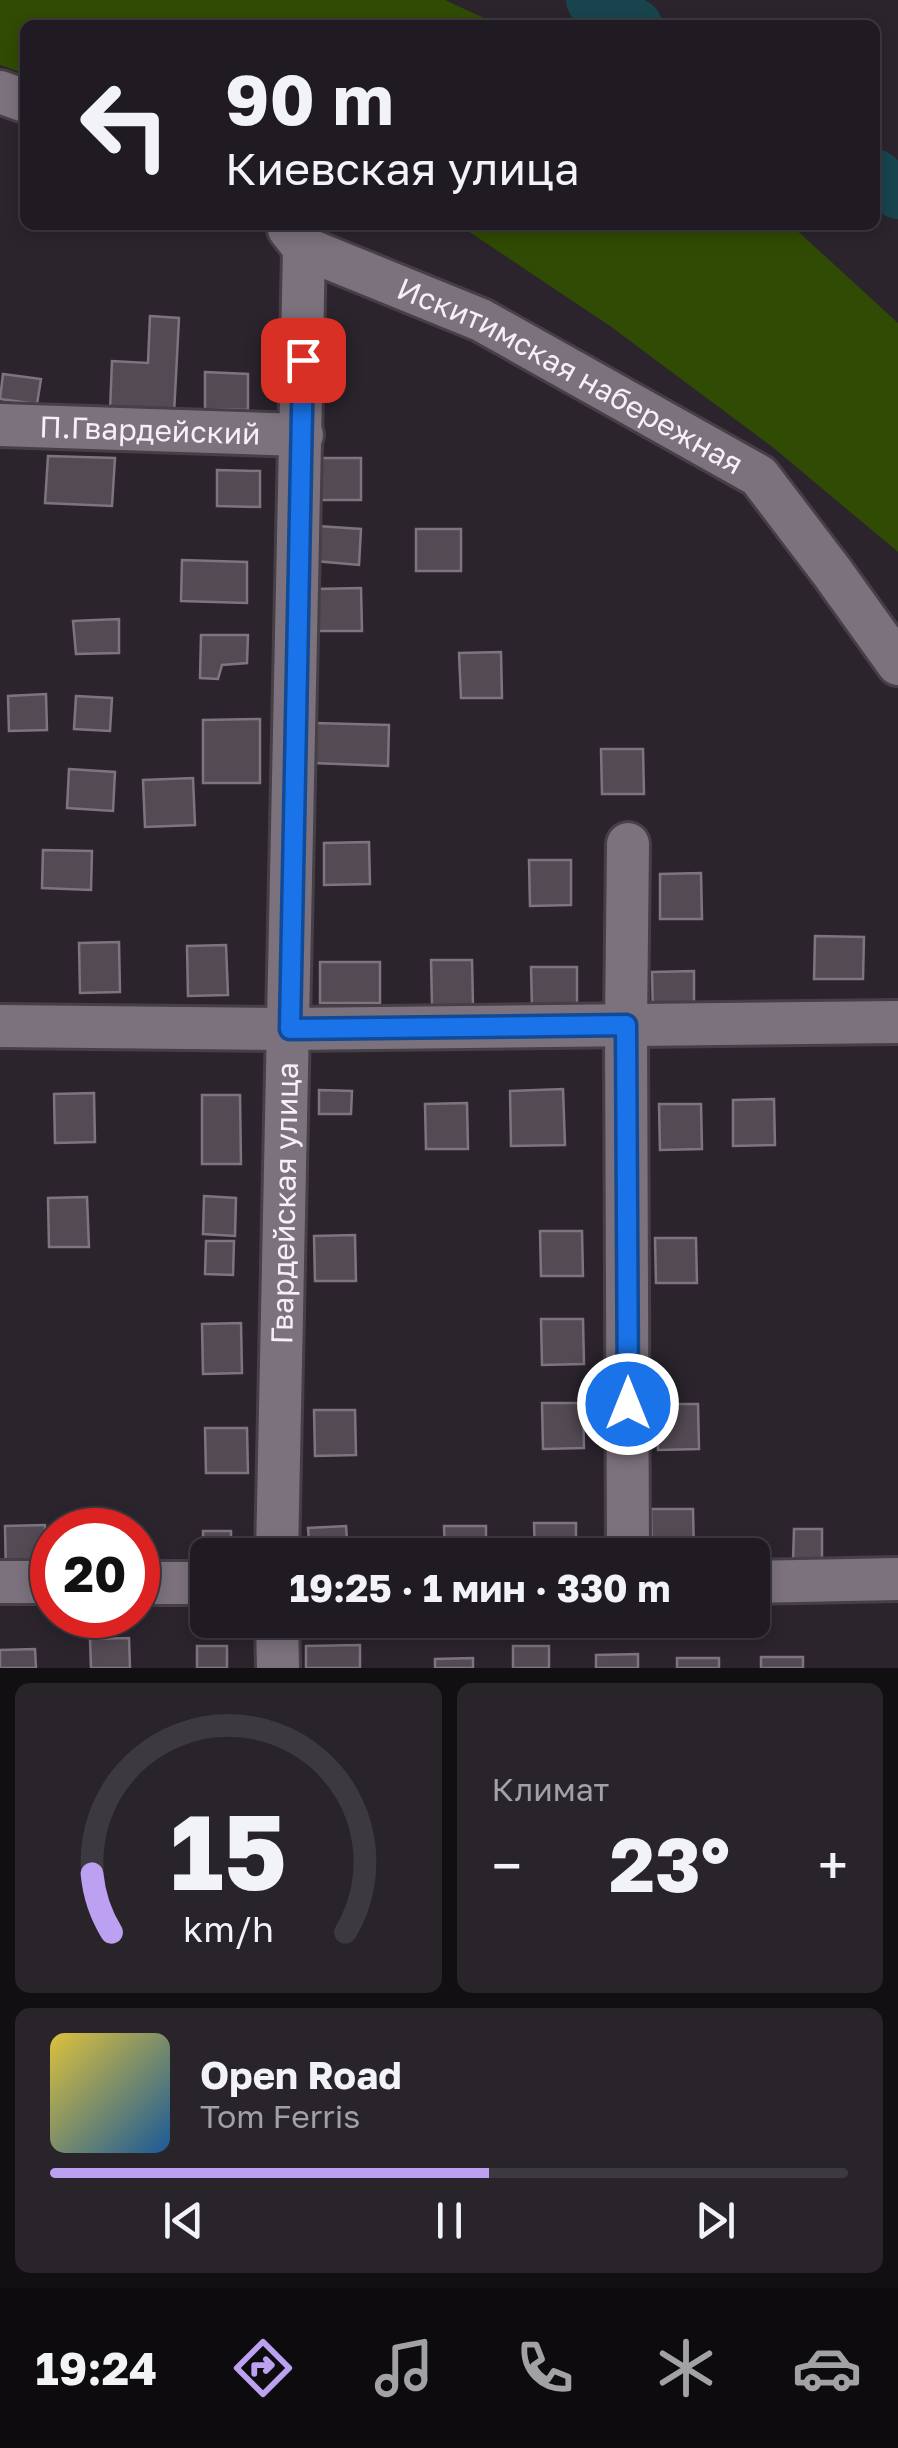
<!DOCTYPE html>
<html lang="ru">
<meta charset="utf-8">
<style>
:root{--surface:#201b22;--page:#28242a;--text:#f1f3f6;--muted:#a2a1a5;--line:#3d3940;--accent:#bca0f2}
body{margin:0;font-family:"Golos Text",sans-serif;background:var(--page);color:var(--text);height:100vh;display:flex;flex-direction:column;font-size:38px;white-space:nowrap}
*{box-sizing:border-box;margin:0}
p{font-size:32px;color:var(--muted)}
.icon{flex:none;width:55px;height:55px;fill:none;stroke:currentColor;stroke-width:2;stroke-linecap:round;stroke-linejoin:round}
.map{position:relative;height:1668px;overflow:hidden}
.drawer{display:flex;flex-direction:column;gap:15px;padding:15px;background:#120f13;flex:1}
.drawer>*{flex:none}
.top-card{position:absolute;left:20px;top:20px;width:860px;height:210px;border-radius:15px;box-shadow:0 5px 15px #0003,0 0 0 2px var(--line);background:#201b22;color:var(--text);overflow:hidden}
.speed{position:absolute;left:30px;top:1508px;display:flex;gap:20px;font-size:50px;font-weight:700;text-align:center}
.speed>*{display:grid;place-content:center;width:130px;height:130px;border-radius:50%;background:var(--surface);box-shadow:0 5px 15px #0003,0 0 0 2px var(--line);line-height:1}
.speed .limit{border:15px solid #d22;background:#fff;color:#111}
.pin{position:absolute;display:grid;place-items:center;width:85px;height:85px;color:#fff;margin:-42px;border-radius:20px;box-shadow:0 5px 15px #0006}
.me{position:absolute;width:110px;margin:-55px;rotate:0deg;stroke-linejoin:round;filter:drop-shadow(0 0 8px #0008)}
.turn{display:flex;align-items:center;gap:35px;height:210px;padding:0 40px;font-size:45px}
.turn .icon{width:130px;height:130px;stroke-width:2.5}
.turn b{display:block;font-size:70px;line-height:85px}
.big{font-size:75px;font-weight:700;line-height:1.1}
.drawer .widget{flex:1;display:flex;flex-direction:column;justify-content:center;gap:15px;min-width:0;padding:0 35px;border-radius:15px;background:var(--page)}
.drawer .dial{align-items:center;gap:0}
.dial svg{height:260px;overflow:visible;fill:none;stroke:var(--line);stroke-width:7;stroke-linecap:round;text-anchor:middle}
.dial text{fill:var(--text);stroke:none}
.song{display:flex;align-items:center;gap:30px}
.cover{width:120px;height:120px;border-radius:15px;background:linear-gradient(135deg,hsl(50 70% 55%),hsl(210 70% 35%))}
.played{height:10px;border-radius:5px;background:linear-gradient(90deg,var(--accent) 55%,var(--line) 55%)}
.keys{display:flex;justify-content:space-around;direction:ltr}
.heat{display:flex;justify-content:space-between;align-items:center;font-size:55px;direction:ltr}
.drawer .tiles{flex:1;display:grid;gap:15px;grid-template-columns:1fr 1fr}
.widget:last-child{grid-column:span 2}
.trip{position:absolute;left:190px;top:1538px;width:580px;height:100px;border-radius:15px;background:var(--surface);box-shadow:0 5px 15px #0003,0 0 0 2px var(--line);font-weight:700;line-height:100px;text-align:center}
.dock{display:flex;height:160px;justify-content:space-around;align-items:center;background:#0d0b0e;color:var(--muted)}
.dock .icon{width:70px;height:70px}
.dock .on{color:var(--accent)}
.dock b{font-size:45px;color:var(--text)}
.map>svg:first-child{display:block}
.green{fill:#304b03}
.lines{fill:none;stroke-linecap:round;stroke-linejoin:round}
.river{stroke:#17444d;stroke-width:52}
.building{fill:#534a54;stroke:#7d747f;stroke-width:2.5}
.minor-casing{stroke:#463f46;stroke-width:48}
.minor{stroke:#7b727d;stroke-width:42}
.route-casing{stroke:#114b97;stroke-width:25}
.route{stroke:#1a73e8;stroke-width:18}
.labels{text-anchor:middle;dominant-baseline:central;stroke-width:10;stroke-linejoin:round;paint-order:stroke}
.street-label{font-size:30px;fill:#f5eff6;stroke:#211a23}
</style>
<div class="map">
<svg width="898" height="1668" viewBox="0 0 898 1668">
<rect width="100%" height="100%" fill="#2b242d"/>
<g class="green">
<polygon points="0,0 445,0 499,25 25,25 25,74 0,65"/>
<polygon points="459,225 791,225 898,323 898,552 775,449 610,326"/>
</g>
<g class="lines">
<g class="river">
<polyline points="592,0 636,25"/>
<polyline points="875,175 898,193"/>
</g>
</g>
<g class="building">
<polygon points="150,316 179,318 174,414 110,411 112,361 148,363"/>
<polygon points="205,372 248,374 248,410 205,409"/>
<polygon points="3,374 41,379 37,404 0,399"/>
<polygon points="48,456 115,458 112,506 45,503"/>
<rect x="316" y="458" width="45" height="42"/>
<polygon points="217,470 260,471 260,507 217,506"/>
<polygon points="318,526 361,529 359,565 315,561"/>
<rect x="416" y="529" width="45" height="42"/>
<polygon points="182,560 247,562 247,603 181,601"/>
<polygon points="361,588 362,631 317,631 316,589"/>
<polygon points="119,619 119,653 76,654 73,621"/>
<polygon points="201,635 248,635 247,663 222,665 218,679 200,678"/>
<polygon points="501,652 502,698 461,698 459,653"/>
<polygon points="46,694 47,730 9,731 8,696"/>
<polygon points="76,696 112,698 110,731 74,729"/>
<polygon points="260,719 260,783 203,783 203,720"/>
<polygon points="314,723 389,725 388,766 313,763"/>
<polygon points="601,749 643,749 644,794 602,794"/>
<polygon points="69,769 115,772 113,811 67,808"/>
<polygon points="193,778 195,825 145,827 143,780"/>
<polygon points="369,842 370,884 324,885 324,843"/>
<polygon points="43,850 92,851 91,890 42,888"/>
<polygon points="529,860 571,860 571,905 530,906"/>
<polygon points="701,873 702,919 660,919 660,874"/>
<polygon points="815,936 864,937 863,979 814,979"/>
<polygon points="119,942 120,992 80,993 79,943"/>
<polygon points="226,945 228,995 188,996 187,946"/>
<polygon points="431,960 472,960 473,1005 432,1005"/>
<rect x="320" y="962" width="60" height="41"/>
<polygon points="531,967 577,967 577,1009 532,1009"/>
<polygon points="694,971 694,1017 653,1018 652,972"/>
<polygon points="563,1089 565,1145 511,1146 510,1091"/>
<polygon points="319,1090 352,1091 351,1114 319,1114"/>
<polygon points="94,1093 95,1142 55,1143 54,1094"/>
<polygon points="202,1095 240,1095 241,1164 202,1164"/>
<polygon points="774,1099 775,1145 733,1146 733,1100"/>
<polygon points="467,1103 468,1149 426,1149 425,1104"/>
<polygon points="659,1104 701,1104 702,1149 660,1150"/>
<polygon points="204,1196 236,1198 235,1236 203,1234"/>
<polygon points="87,1197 89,1247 49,1247 48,1198"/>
<polygon points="540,1231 582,1231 583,1276 541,1276"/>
<polygon points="355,1235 356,1281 315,1281 314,1236"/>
<polygon points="655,1238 696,1238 697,1283 656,1283"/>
<polygon points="206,1241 234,1241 233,1275 205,1274"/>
<polygon points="541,1319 583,1319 584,1364 542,1365"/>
<polygon points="241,1323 242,1373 203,1374 202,1324"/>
<polygon points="542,1403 583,1403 584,1448 543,1449"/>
<polygon points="657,1404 698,1404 699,1449 658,1450"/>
<polygon points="314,1410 355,1410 356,1455 315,1456"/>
<polygon points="205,1428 247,1428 248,1473 206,1473"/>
<polygon points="651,1509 693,1509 694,1554 652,1554"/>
<polygon points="129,1522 130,1530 90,1530 90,1523"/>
<polygon points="534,1523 576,1523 576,1555 535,1555"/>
<polygon points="45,1525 46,1574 6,1575 5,1526"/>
<polygon points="346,1526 348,1555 310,1555 308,1528"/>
<polygon points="444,1526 486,1526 486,1555 445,1555"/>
<polygon points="794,1529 822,1529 822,1561 793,1561"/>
<polygon points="203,1531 231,1531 231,1555 208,1555 208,1566 203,1566"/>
<polygon points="129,1638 130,1668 91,1668 90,1639"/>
<polygon points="360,1645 360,1668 306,1668 306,1646"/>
<rect x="197" y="1646" width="30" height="22"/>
<rect x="513" y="1646" width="36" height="22"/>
<polygon points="35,1649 36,1668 0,1668 0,1650"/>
<polygon points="638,1654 638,1668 596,1668 596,1655"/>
<rect x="761" y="1657" width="42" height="11"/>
<polygon points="473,1658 473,1668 435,1668 435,1659"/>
<rect x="677" y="1658" width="42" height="10"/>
</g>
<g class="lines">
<g class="minor-casing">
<g id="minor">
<polyline points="0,92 25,101"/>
<path id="s1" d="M289,229L304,248L481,320L759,476L832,572L898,664"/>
<path id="s2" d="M0,425L302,435"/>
<polyline points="628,844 626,1025 628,1555"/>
<polyline points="0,1026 290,1029 898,1022"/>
<path id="s3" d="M277,1555L304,248"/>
<polyline points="0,1582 52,1582"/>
<polyline points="752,1582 898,1579"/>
<polyline points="138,1583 208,1583"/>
<polyline points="277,1620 278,1668"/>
</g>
</g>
<use href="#minor" class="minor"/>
</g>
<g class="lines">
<g class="route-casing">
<polyline id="route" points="303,360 290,1029 626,1025 628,1404"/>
</g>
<use href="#route" class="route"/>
</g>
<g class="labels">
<g class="street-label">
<text stroke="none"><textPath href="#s1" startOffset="320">Искитимская набережная</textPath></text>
<text stroke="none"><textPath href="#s2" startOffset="150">П.Гвардейский</textPath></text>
<text stroke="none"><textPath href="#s3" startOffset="352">Гвардейская улица</textPath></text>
</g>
</g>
</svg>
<div class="speed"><div class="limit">20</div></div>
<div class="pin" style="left:303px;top:360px;background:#d93025"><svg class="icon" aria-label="arrive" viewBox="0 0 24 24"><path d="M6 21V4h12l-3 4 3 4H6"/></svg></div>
<svg class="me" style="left:628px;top:1404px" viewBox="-20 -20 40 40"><circle r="17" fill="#1a73e8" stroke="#fff" stroke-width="3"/><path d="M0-11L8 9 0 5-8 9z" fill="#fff"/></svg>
<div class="trip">19:25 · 1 мин · 330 m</div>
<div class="top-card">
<div class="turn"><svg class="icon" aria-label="left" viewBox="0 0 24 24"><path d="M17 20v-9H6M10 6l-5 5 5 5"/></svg><div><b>90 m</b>Киевская улица</div></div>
</div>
</div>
<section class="drawer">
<div class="tiles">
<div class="widget dial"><svg viewBox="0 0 100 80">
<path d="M14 69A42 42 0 1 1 86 69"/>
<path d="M14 69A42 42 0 0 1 8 51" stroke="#bca0f2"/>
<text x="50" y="56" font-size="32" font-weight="700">15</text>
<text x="50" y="72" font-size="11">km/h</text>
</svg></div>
<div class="widget"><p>Климат</p>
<div class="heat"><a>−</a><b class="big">23°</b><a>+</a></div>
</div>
<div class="widget">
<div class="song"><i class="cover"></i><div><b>Open Road</b><p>Tom Ferris</p></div></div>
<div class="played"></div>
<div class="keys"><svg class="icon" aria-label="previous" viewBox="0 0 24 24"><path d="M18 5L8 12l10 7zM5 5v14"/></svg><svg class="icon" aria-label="pause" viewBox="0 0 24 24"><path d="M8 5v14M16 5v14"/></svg><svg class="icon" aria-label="next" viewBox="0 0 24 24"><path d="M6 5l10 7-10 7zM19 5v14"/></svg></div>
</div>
</div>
</section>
<nav class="dock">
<b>19:24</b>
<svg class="icon on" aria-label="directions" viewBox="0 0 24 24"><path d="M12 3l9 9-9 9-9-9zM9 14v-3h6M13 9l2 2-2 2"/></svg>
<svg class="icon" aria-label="music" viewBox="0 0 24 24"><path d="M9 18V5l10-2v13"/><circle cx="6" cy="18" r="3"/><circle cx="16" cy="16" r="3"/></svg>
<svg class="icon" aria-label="phone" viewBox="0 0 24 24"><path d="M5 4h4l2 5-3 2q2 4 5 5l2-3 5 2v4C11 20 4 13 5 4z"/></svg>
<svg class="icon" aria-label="climate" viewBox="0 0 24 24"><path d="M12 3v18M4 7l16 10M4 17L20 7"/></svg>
<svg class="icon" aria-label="car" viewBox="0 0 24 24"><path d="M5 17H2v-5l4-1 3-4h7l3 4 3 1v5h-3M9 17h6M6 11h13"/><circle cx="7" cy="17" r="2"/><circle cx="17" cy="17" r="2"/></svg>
</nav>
